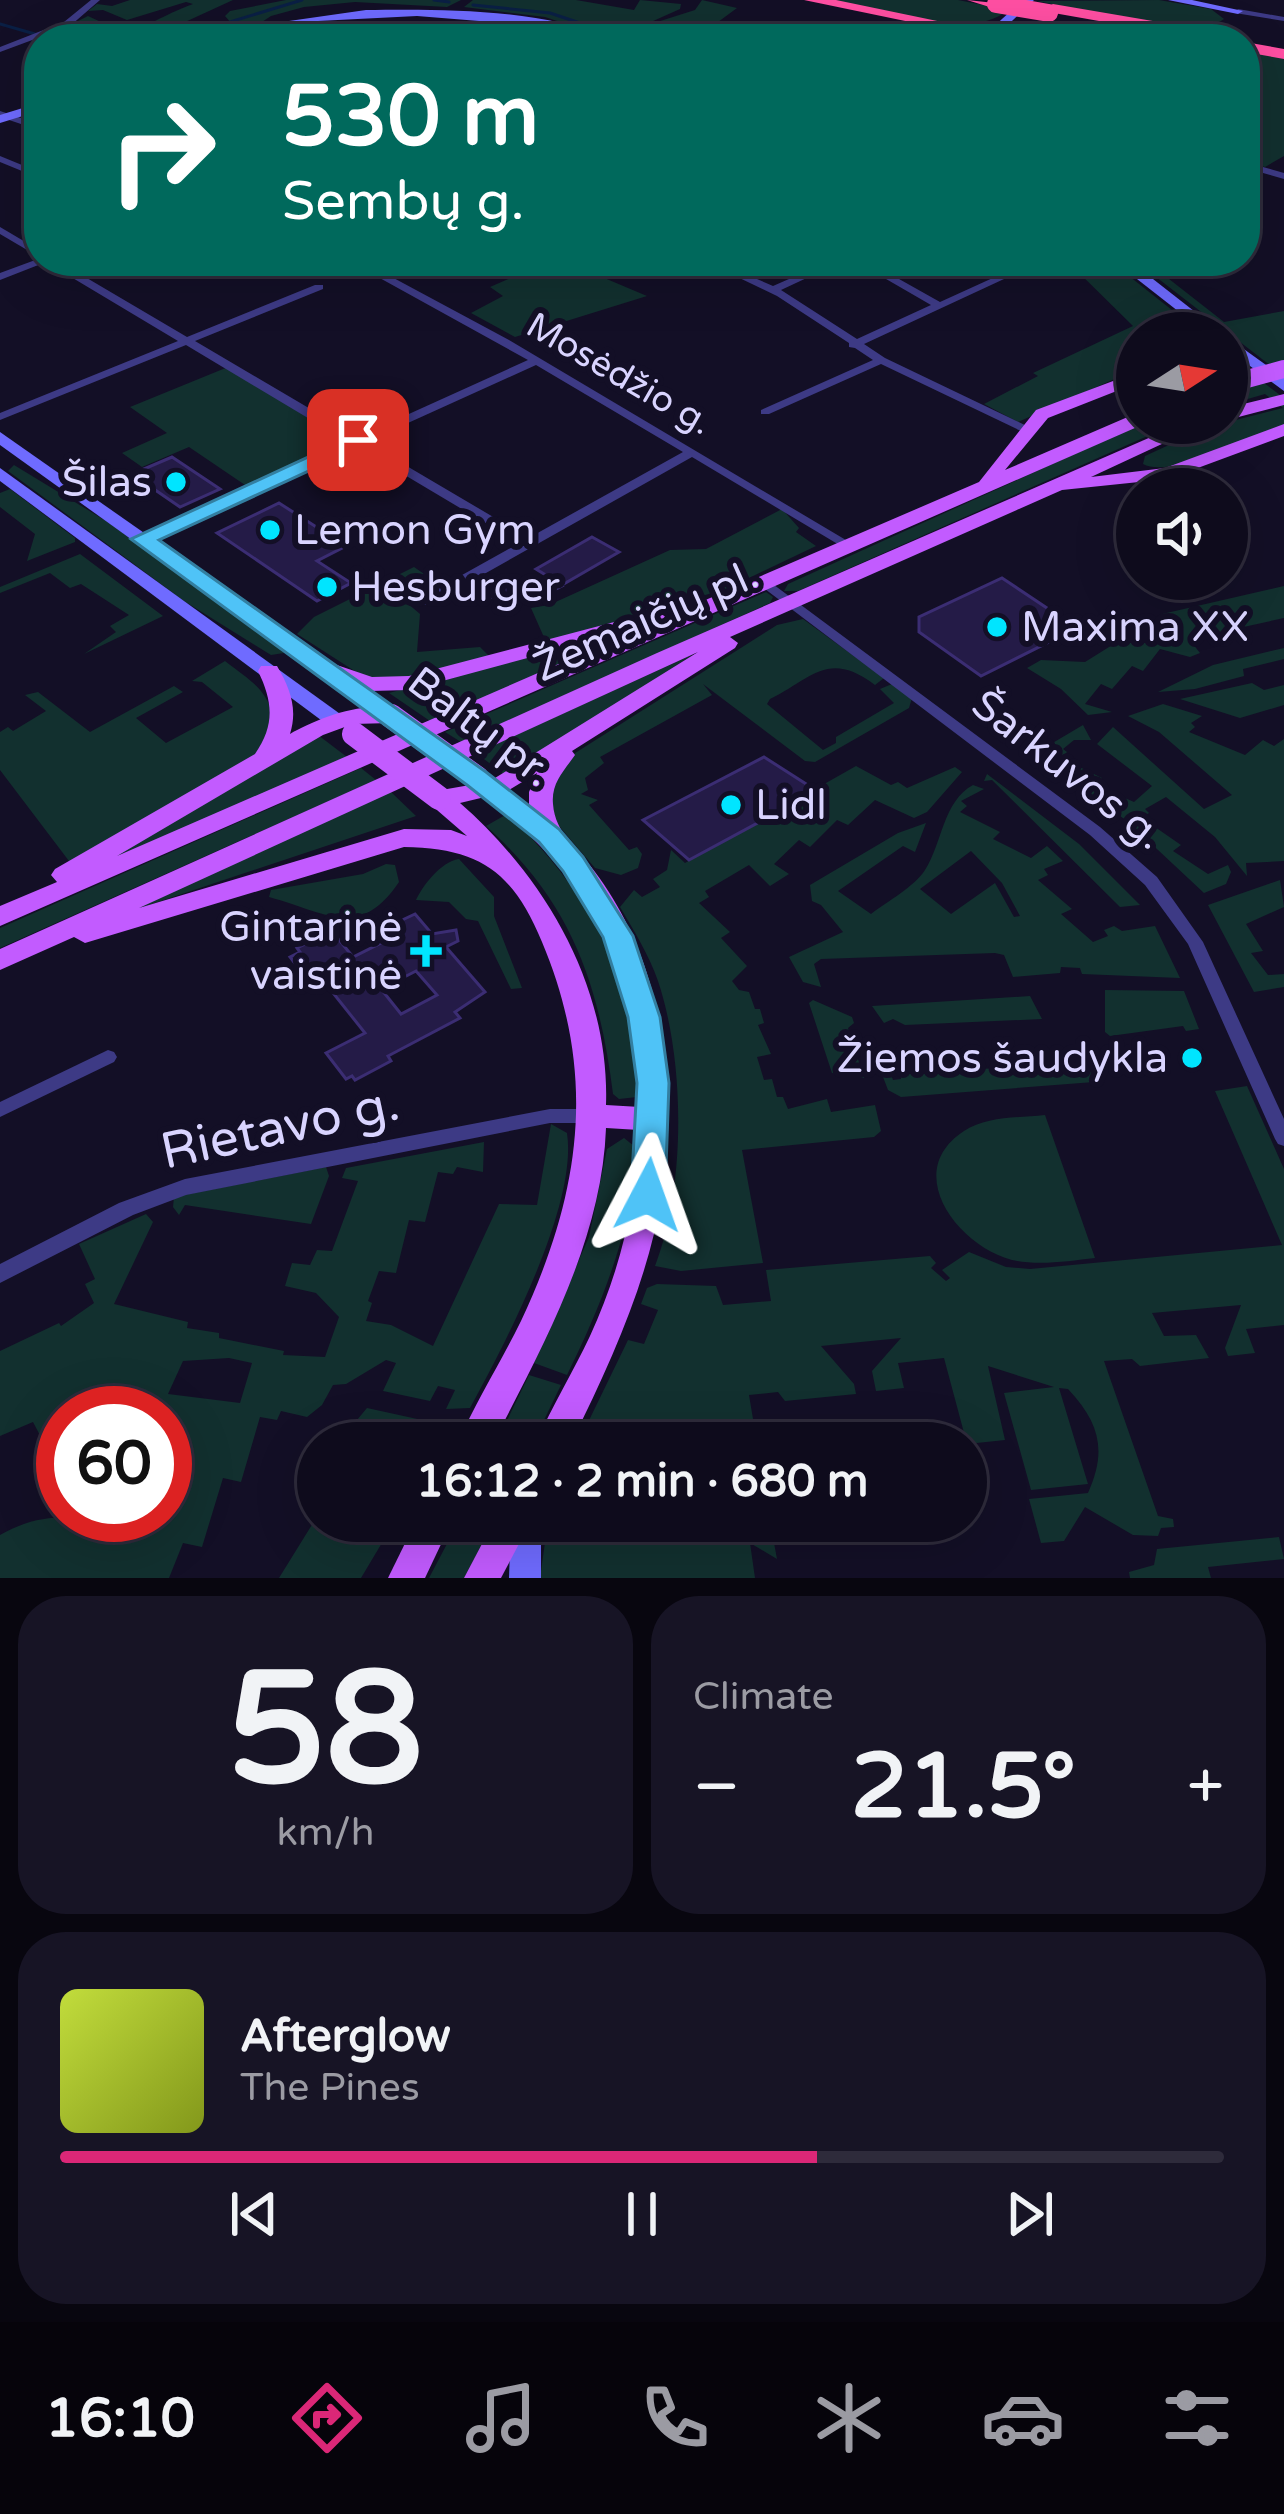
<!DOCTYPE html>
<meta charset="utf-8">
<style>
:root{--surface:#0e0b1c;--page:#171425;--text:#f1f3f6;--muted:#9b9ba3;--line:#2e2b3b;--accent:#db2777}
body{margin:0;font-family:"Varela Round",sans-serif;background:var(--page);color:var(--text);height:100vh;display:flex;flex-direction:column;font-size:45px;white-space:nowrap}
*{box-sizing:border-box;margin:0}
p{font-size:39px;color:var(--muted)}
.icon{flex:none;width:66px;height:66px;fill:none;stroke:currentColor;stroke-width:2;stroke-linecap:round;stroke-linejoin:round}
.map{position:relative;height:1578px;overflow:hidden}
.side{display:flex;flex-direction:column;gap:18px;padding:18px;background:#08060f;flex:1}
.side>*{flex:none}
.top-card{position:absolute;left:24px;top:24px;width:1236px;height:252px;border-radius:48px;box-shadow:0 12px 48px #0002,0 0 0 3px var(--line);background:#00695c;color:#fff;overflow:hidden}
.needle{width:78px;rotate:78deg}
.tools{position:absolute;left:1116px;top:312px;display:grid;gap:24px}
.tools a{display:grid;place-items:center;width:132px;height:132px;border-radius:50%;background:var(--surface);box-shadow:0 12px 48px #0002,0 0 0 3px var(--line);font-size:60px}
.speed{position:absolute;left:36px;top:1386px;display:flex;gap:24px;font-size:60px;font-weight:700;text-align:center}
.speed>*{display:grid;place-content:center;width:156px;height:156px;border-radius:50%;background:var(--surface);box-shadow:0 12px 48px #0002,0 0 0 3px var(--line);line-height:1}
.speed .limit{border:18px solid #d22;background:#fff;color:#111}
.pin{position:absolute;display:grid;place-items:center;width:102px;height:102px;color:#fff;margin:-51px;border-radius:24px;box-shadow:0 6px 18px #0006}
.me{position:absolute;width:132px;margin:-66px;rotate:4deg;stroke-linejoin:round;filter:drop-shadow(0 0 9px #0008)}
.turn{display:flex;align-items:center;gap:42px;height:252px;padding:0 60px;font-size:54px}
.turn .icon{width:156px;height:156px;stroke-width:2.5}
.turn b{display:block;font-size:84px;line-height:102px}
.big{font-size:90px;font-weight:700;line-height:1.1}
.side .widget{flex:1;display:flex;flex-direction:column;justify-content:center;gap:18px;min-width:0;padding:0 42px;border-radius:48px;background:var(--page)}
.side .dial{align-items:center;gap:0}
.dial b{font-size:156px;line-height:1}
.song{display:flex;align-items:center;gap:36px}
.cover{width:144px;height:144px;border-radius:18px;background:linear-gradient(135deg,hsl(70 70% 55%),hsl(70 70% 35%))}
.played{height:12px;border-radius:6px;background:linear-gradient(90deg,var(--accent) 65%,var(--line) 65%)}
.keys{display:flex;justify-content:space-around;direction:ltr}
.heat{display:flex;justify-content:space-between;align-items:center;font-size:66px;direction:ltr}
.side .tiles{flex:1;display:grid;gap:18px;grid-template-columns:1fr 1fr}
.widget:last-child{grid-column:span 2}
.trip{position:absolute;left:297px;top:1422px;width:690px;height:120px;border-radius:60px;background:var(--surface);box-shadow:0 12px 48px #0002,0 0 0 3px var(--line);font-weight:700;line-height:120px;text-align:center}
.tab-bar{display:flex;height:192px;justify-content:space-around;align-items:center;background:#06040b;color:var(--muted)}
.tab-bar .icon{width:84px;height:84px}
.tab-bar .current{color:var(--accent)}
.tab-bar b{font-size:54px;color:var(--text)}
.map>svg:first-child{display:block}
.green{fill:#12302f;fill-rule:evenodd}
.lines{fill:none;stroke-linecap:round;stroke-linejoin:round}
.stream{stroke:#0a1f44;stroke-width:3}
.building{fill:#241b47;stroke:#3b2d73;stroke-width:3;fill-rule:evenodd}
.street{fill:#3d3a85;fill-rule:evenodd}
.secondary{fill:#6f6bff;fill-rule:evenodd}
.primary{fill:#c25bff;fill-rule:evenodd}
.highway{fill:#ff4fa3;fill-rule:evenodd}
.primary-bridge-far1{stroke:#c25bff;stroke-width:18}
.primary-bridge{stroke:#c25bff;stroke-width:24}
.highway-bridge{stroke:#ff4fa3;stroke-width:18}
.route{fill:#4fc3f7;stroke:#337fa1;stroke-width:3}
.poi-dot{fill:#00e5ff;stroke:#130f26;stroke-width:4.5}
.labels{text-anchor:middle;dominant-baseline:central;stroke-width:12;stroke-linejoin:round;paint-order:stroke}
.far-street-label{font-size:36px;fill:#d9d4ff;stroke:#130f26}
.poi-label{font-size:42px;fill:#d9d4ff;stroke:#130f26;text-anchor:start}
.street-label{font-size:42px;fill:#d9d4ff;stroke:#130f26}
.near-street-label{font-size:51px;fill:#d9d4ff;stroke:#130f26}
</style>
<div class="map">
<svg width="1284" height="1578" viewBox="0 0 1284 1578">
<rect width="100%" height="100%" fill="#130f26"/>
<g class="green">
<path d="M130,0H233L148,39L70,25L88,16C140,42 143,22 193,4L186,2L127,20L103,10L88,11L97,4L112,6Z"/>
<polygon points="286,0 461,0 447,7 355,2 304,7 271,16 236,39 191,39 232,24 225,16 230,11"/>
<polygon points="473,0 576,0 634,10 640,0 681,4 680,9 642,26 681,39 612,39 545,17 464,7"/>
<path d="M702,0L737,8L718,22L751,31C721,47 680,40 654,23L695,10Z"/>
<path d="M821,0H958L1008,10C971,43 868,9 821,0Z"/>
<path d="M1159,0L1211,9L1224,19C1197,41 1075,8 1037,1Z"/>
<polygon points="1245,51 1284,58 1284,156 1265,167 1245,161"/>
<polygon points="550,261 564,261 647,296 515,337 471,313 503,296 490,287"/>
<polygon points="1067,261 1110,261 1201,333 1137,333 1137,369 1018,422 984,404 1038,376 1033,373 1133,326"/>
<polygon points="1155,268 1224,322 1284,311 1284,376 1147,270"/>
<path d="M1227,355L1284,398V425C1253,437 1171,479 1143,464L1145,456L1208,427L1283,408L1265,394L1227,405V391L1251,383L1233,371L1227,373Z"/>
<polygon points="228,367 347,442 248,487 189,447 142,467 122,453 167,433 130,407"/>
<polygon points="1143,423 1177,423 798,591 784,591 788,584"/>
<polygon points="14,465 106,521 262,632 284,653 271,655 184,601 8,471"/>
<polygon points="10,489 75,538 75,542 27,561 35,534 0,507 0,493"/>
<polygon points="782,509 799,528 796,532 816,546 728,588 547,644 531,608 549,605 670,550 706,549"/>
<polygon points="80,554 163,616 84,654 116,632 110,626 129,615 81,584 70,588 50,573 0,593 0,587"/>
<polygon points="414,567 440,585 407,603 420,614 417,652 480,647 490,657 419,678 364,677 297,634 314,617"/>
<polygon points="1284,586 1284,618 1189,639 1200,653 1190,657 1160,649 1143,671 1132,666 1112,689 1101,684 1085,704 1112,712 1088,715 1061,689 1027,668 1041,660 1085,662 1162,614"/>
<polygon points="766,592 773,597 770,603 461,742 445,732"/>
<path d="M803,619L884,678L875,685C828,649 811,679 770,699L767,704L823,750L836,743V737L894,703L880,689L892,684L912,698L909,708L815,762L805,761L703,684L712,695L600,757L604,763L585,778L588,790L581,794L598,800L589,805L629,850L637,847L642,854L638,868L621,875L595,868L547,812L545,783L572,755L777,625Z"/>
<polygon points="644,624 647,626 430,721 389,693"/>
<polygon points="1284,648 1284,659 1243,669 1244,676 1195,689 1158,692 1213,665"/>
<polygon points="694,654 505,775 476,753"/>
<path d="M225,661C253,683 267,688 276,724L258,753L72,865L0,770V732L8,727L13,731L46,711L25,695L38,692L90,732L174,686L183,692L136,718L166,743L233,707L202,682L192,681Z"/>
<polygon points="1252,683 1264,690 1284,685 1284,705 1240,718 1180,699"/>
<polygon points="1163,704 1202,716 1191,723 1195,727 1189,732 1245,755 1263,740 1274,746 1284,739 1284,861 1246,863 1247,876 1215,837 1166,797 1145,809 1149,813 1142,818 1181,845 1173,851 1208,874 1228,865 1231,872 1226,884 1204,893 1127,821 1034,754 1083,725 1091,740 1074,740 1063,749 1067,752 1061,758 1102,778 1095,785 1134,802 1152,786 1097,744 1113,727 1204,809 1232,795 1159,732 1128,716"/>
<polygon points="318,735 347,757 96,867"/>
<path d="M856,766L891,785L898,782L907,788L955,767L962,772L927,812L914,818L875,800L848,825L837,820L810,847L799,840L774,864L789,874L770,886L749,865L705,891L709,897L699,903L730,932L721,938L747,966L732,981L739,990L749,992L755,1009H760L764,1023L758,1025L771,1054L757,1057L764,1080L772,1079L777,1097H783L788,1109L827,1099L831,1112L875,1105L881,1131L874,1137L742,1150L763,1263L681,1271L655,1266C686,1186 685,1062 658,981C649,955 634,931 620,907L634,890L642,897L660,887L653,879L667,870L671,850L685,863Z"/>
<polygon points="361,768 376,780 0,948 0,928"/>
<polygon points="987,774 1079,844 1140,905 1120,907 992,780 984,781"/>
<path d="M973,785L984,789L961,801L967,806L960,812L1000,832L993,839L1031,858L1047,846L1063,861L1044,869L1048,875L1038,880L1072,909L1061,914L1093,942L1108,936L1104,930L1114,926L1122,931L1155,926L1180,978L1082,974L1080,968L1061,967L1060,973L1013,977L1004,955L995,953L821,959L814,964L821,987L803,982L789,957L843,932L821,905L812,901L810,885L898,833L926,823L915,852L903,846L838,891L871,914C888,901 914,887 925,870C942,844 943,801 973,785ZM971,851L1002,883L1020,916L1014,917L995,883L951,914L920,889Z"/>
<polygon points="390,791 416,816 128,912"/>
<path d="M507,814C589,889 634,979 642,1091L637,1097L619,1099L613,1094C599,983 571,902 486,826Z"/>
<path d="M459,859L494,897V916L522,988L511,989L478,921L466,919L449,902L416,900C422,887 440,862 459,859Z"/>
<path d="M386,864L395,865L399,882C360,940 327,913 269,897L271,890L363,874Z"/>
<polygon points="1280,880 1284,907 1246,924 1263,951 1251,953 1268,975 1284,974 1284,987 1254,992 1208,905"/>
<polygon points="1105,990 1184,991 1199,1029 1186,1031 1183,1026 1110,1036 1105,1032"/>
<polygon points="1030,996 1042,1019 905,1025 893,1019 884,1023 872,1006"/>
<polygon points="813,1000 852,1017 854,1023 848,1028 864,1078 832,1073 809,1003"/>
<polygon points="884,1055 893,1080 901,1079 900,1074 1062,1064 1065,1069 1090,1063 1094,1082 901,1097 888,1090 875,1056"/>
<path d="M1247,1086L1284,1169V1325L1246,1329L1255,1353L1228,1356L1225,1348L1241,1305L1152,1313L1164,1336L1196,1335L1209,1358L1140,1366L1132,1359L1104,1361L1158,1516L1173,1519L1174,1527L1161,1528L1158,1536L1133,1535L1085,1507L1064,1541L1041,1543L1029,1499L1088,1493C1107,1451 1100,1423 1068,1389L1059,1388L1088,1484L1031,1490L1004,1393L1054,1387L988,1366L1005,1440L967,1444L944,1358L898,1363L904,1388L876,1391L872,1371L901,1338L821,1346L854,1384L856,1394L785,1401L778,1392L749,1395L757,1443H578L628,1340L644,1344L658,1310L641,1304L647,1288L657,1284L716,1286L723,1305L771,1301L766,1270L930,1256L936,1263L931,1268L946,1281L950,1278L942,1270L969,1252L1006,1267L1030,1269L1282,1245L1215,1091Z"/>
<path d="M1045,1115L1095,1258C1068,1261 1039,1266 1012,1260C958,1246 901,1172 964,1131C987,1116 1019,1118 1045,1115Z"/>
<path d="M551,1124L567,1133C578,1205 505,1344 470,1408L446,1409L455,1390L438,1386L430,1401L383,1391L396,1363L386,1360L346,1384L333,1385L322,1405L307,1417L281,1411L277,1420L260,1417L241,1482L223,1478L202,1547L183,1543L169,1578H0V1535C52,1505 94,1521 151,1527L189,1481L177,1469L188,1442L165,1433V1413H63L59,1436L44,1443L33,1422L0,1436V1351L59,1323L61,1326L94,1303L85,1284L95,1279L79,1244L146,1214L153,1222L114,1304L188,1322L187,1328L219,1333V1338L284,1351L283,1355L325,1357L339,1317L316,1293L285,1286L292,1263L310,1265L317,1250L332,1251L358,1181L342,1178L346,1168L484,1142L483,1172L457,1167L453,1174L438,1172L425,1222L409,1220L396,1273L379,1271L368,1301L372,1303L366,1321L391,1325L433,1346L499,1204L537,1205ZM229,1358L252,1363L240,1403L168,1394L183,1361Z"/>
<path d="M624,1138L639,1150C630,1232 603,1302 567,1375L534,1363L589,1237L607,1149Z"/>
<polygon points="326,1167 329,1176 311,1224 185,1205 179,1215 173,1207 174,1197"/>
<polygon points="529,1375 561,1385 533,1443 496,1443"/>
<polygon points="367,1408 440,1424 433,1443 363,1443 372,1427 357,1420"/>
<polygon points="318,1515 318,1521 395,1521 361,1578 279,1578"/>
<polygon points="459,1521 494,1521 464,1578 429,1578"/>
<polygon points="548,1521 770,1521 777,1559 750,1543 755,1578 540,1578"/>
<polygon points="1279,1537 1284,1559 1208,1567 1211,1578 1130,1578 1129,1572 1154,1565 1157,1549"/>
</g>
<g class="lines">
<g class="stream">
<polyline points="434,0 449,2"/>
<polyline points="473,5 550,13 628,39"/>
<polyline points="0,24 35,34"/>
<polyline points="174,39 302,0"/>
</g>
</g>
<g class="building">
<polygon points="172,457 220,489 180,507 132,474"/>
<polygon points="279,503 346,546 317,561 351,583 317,601 217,533"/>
<polygon points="592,537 619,552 562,585 536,569"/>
<polygon points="491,576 560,587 538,598 516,601 469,594 485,586"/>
<polygon points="1002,578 1077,628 981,676 919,632 919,617"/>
<polygon points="764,757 817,791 689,860 643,820"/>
<path d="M415,914L432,934L456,930L458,941L446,947L485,992L455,1012L460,1018L388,1056L391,1061L355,1080L352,1076L346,1079L326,1053L365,1033L318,974L307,979L290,957L300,952L297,948L332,931L353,957L389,939L381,930ZM416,971L437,995L401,1014L381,989Z"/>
</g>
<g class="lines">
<g class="street">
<polygon points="91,0 100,0 70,26 0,52 0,47 64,22"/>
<polygon points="1238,9 1284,17 1284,21 1235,13"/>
<polygon points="251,28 296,37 300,39 284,39 248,32 247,30"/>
<polygon points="0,111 39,124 39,130 0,117"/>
<polygon points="0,156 39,172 39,178 0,162"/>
<polygon points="1245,162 1284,173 1284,179 1245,168"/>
<polygon points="0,227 39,250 39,257 0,234"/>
<polygon points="38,259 39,261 58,261 187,337 315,285 323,285 323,289 195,341 358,437 528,360 349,261 362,261 509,340 856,546 850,550 846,549 692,457 429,605 419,605 417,602 419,599 683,452 536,365 366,442 495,518 495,524 487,524 356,446 146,542 138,542 138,536 348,442 186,345 0,420 0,413 178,341 46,262 0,280 0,273"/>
<polygon points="830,261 843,261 781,290 857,339 931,305 855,261 867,261 940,302 1030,261 1043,261 864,344 885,358 1031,428 1031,432 1023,432 881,364 769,414 761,414 761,410 873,360 855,348 849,347 849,343 777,296 727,272 736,270 773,286"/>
<polygon points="766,579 1100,827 1157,877 1203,942 1284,1119 1284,1146 1278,1144 1275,1139 1188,944 1145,885 1090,835 761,586 759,583"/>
<polygon points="108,1050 114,1052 117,1057 114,1062 0,1117 0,1102"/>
<polygon points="550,1109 593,1109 599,1111 602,1116 599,1121 593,1123 550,1123 186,1195 133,1215 0,1283 0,1264 119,1203 185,1179"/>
</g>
<g class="secondary">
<polygon points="1023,0 1034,0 993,39 980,39"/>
<polygon points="1168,0 1192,0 1243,11 1238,14"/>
<path d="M366,10C434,9 546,8 607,39H588L517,24L417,16L318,21L250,39H233L275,23Z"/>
<polygon points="39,103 39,111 0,123 0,115"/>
<polygon points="1114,261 1130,261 1222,333 1206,333"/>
<polygon points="1227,337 1284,378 1284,391 1227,349"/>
<polygon points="0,432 394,708 397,713 394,718 380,718 0,445"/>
<polygon points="0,468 343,716 346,721 343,726 329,726 0,481"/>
<polygon points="511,1521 541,1521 541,1578 509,1578"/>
</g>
<g class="primary">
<path d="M1137,372V383L1048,418L1005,470L1130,416L1137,414V423L1144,424L0,926V906L57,882L51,875L55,869L255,754C275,725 273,702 258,671L261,666H277C290,688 298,709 290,734C316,719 377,694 402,716L391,723L353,724L323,735L117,856L646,626L409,690L370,691L323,675L320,670L323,665L331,663L372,677L409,676L656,611L666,617L979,482L1036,410Z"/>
<polygon points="1284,394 1284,405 1227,420 1227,408"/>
<path d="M1183,423H1207L1091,477L1165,468L1284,424V436L1168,479L1062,490L730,637L738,643L735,648L572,751L575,755C564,771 551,783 553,804C555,834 579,849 595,872C620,905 640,947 651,987C696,1161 648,1288 571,1443H536C552,1406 573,1372 590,1336C620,1271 637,1201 639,1130L606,1128C602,1240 543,1346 493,1443H458C476,1401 501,1362 521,1321C581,1193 598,1075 542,942C513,872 480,848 404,847L85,943L74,937L0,970V949L657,653ZM698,652L495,778L477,770L465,778L470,785L430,792L427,798L430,804L467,836L451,830L404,829L139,908ZM537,773L529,792V806L509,790ZM485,797C589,877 643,972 640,1107L606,1105C610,988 546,878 460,803Z"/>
<polygon points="416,1521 452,1521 425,1578 388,1578"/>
<polygon points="494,1521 531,1521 501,1578 464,1578"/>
</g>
<g class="highway">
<polygon points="804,0 836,0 1000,34 992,39"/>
<polygon points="967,0 1004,4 996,9"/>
<polygon points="1053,4 1229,34 1237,39 1201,39 1048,12 1048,6"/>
<polygon points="1245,42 1284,49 1284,59 1245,52"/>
</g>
<polyline class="primary-bridge-far1" points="1232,383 1284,369"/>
<g class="primary-bridge">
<polyline points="391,716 477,778"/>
<polyline points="354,734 439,798"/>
</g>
<polyline class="highway-bridge" points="996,4 1049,13"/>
</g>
<polygon class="route" points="358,434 368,440 365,445 159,540 486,772 559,829 583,857 633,936 660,1017 669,1083 665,1195 660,1205 648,1210 636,1205 631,1195 637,1083 628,1017 603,937 563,871 539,842 467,785 131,539"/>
<g class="poi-dot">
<circle cx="176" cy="482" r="12"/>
<circle cx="270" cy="530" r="12"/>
<circle cx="327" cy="587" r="12"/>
<circle cx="997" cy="627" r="12"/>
<circle cx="731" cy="805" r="12"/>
<path d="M420 933h12v12h12v12h-12v12h-12v-12h-12v-12h12z"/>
<circle cx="1192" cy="1058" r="12"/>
</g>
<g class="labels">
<g class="far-street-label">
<text transform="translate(619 374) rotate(30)">Mosėdžio g.</text>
</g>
<g class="poi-label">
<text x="152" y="482" text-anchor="end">Šilas</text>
<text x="294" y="530">Lemon Gym</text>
<text x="351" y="587">Hesburger</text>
<text x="1021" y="627">Maxima XX</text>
<text x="755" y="805">Lidl</text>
<text x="402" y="927" text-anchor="end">Gintarinė<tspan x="402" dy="48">vaistinė</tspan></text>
<text x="1168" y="1058" text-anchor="end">Žiemos šaudykla</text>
</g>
<g class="street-label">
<text transform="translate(646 621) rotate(-24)">Žemaičių pl.</text>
<text transform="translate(480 727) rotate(37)">Baltų pr.</text>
<text transform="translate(1068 770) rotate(38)">Šarkuvos g.</text>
</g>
<g class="near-street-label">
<text transform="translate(280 1128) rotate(-12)">Rietavo g.</text>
</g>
</g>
</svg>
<div class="tools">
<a><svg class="needle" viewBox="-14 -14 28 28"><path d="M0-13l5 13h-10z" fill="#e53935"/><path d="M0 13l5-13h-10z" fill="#9b9ba3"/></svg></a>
<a><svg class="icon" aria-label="sound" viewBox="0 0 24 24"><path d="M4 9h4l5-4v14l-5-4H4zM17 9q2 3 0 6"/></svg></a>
</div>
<div class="speed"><div class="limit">60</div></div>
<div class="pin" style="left:358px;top:440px;background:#d93025"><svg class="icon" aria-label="arrive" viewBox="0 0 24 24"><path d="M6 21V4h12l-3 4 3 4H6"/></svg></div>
<svg class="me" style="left:648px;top:1195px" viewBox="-20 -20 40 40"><path d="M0-17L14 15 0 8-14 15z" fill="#4fc3f7" stroke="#fff" stroke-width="4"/></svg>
<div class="trip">16:12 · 2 min · 680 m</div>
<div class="top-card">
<div class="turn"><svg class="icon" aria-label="right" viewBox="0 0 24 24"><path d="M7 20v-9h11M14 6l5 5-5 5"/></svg><div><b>530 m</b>Sembų g.</div></div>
</div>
</div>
<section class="side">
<div class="tiles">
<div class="widget dial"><b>58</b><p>km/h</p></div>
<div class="widget"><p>Climate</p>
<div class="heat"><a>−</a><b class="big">21.5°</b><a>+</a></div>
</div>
<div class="widget">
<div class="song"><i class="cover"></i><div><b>Afterglow</b><p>The Pines</p></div></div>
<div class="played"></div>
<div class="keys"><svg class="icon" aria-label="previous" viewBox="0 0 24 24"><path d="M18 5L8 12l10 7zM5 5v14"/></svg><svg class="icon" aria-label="pause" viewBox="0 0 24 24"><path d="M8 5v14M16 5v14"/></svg><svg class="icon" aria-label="next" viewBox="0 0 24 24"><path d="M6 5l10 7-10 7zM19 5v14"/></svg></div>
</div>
</div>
</section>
<nav class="tab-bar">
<b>16:10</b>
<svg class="icon current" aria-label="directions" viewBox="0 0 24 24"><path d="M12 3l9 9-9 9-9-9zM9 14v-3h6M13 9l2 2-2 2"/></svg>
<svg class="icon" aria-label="music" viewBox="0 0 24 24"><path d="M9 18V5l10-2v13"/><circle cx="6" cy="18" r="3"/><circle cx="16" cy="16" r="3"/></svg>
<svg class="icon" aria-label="phone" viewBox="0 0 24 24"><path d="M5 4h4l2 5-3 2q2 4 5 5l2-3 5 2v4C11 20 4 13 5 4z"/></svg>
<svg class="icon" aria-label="climate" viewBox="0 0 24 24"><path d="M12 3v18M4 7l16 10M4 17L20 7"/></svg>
<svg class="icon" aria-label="car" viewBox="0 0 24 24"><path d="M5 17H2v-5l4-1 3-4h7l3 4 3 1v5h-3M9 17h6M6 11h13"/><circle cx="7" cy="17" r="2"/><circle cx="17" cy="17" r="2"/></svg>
<svg class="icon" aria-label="filters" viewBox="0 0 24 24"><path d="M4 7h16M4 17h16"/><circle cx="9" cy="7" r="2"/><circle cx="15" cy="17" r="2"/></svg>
</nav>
